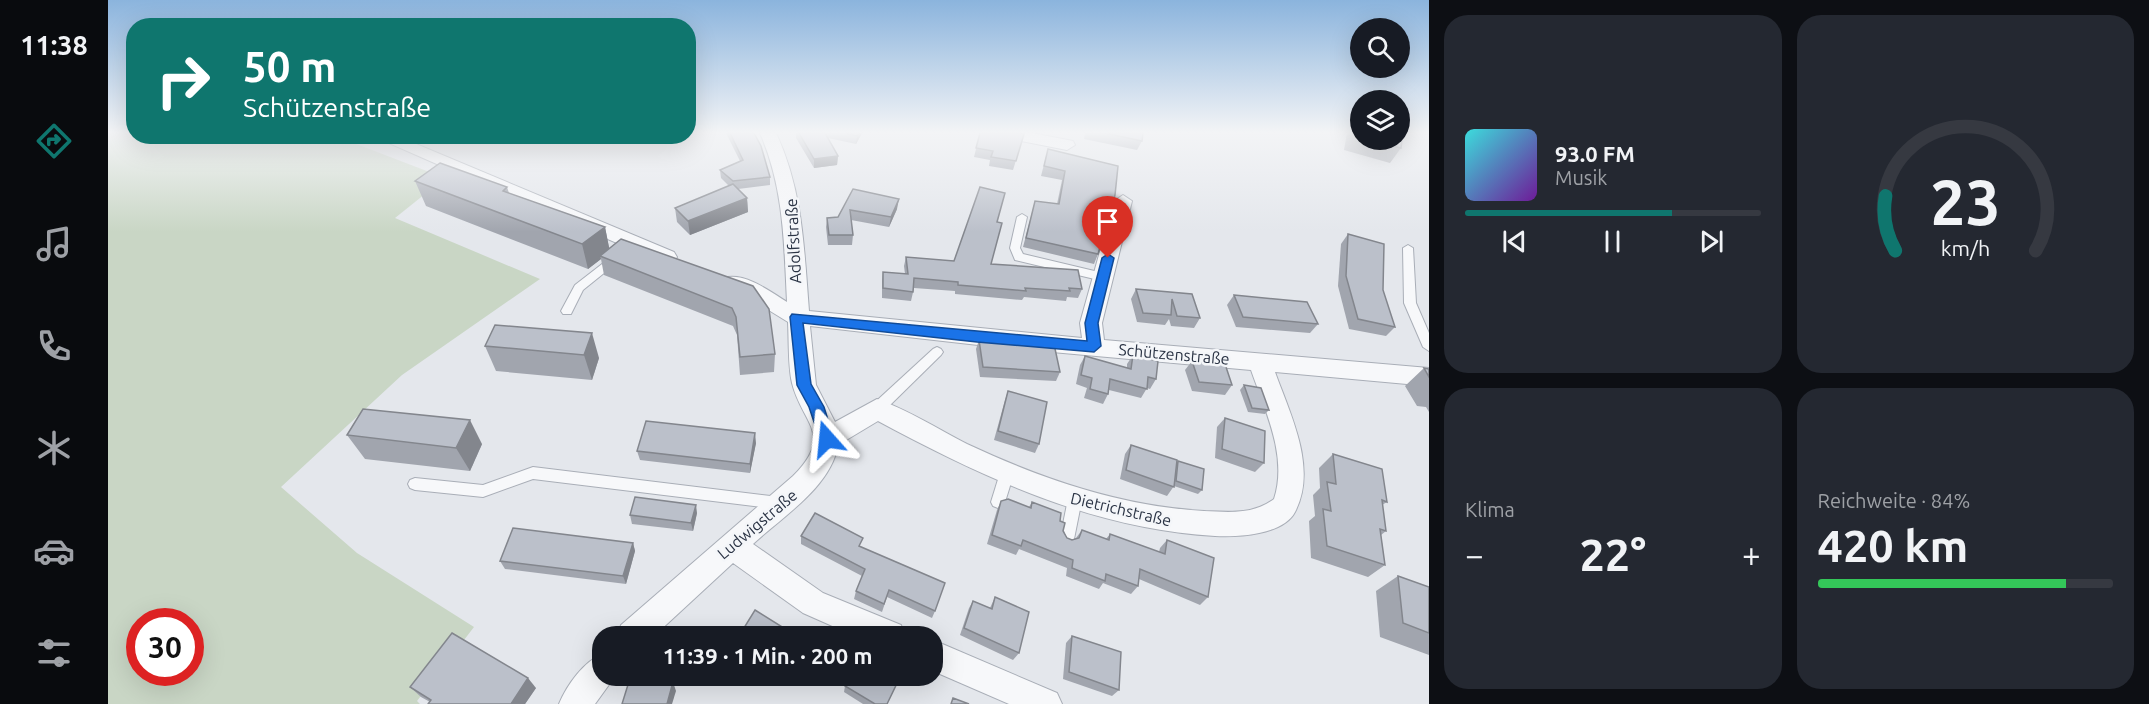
<!DOCTYPE html>
<html lang="de">
<meta charset="utf-8">
<style>
:root{--surface:#171b24;--page:#242831;--text:#f1f3f6;--muted:#9ea1a6;--line:#363941;--accent:#0f766e}
body{margin:0;font-family:Ubuntu,sans-serif;background:var(--page);color:var(--text);height:100vh;display:flex;flex-direction:column;font-size:22px;white-space:nowrap}
*{box-sizing:border-box;margin:0}
p{font-size:20px;color:var(--muted)}
.icon{flex:none;width:33px;height:33px;fill:none;stroke:currentColor;stroke-width:2;stroke-linecap:round;stroke-linejoin:round}
.map{position:relative;flex:1;overflow:hidden}
.side{display:flex;flex-direction:column;gap:15px;padding:15px;background:#0d0f14;width:720px}
.side>*{flex:none}
.top-card{position:absolute;left:18px;top:18px;width:570px;height:126px;border-radius:24px;box-shadow:0 6px 24px #0002;background:#0f766e;color:#fff;overflow:hidden}
.controls{position:absolute;left:1242px;top:18px;display:grid;gap:12px}
.controls a{display:grid;place-items:center;width:60px;height:60px;border-radius:50%;background:var(--surface);box-shadow:0 6px 24px #0002;font-size:30px}
.speed{position:absolute;left:18px;top:608px;display:flex;gap:12px;font-size:30px;font-weight:700;text-align:center}
.speed>*{display:grid;place-content:center;width:78px;height:78px;border-radius:50%;background:var(--surface);box-shadow:0 6px 24px #0002;line-height:1}
.speed .limit{border:9px solid #d22;background:#fff;color:#111}
.pin{position:absolute;display:grid;place-items:center;width:51px;height:51px;color:#fff;margin:-62px -26px;border-radius:50% 50% 50% 0;rotate:-45deg;box-shadow:0 0 6px #0007}
.pin .icon{rotate:45deg}
.me{position:absolute;width:66px;margin:-33px;rotate:342deg;stroke-linejoin:round;filter:drop-shadow(0 0 4px #0008)}
.turn{display:flex;align-items:center;gap:21px;height:126px;padding:0 18px;font-size:27px}
.turn .icon{width:78px;height:78px;stroke-width:2.5}
.turn b{display:block;font-size:42px;line-height:51px}
.big{font-size:45px;font-weight:700;line-height:1.1}
.side .tile{flex:1;display:flex;flex-direction:column;justify-content:center;gap:9px;min-width:0;padding:0 21px;border-radius:24px;background:var(--page)}
.side .dial{align-items:center;gap:0}
.dial svg{height:156px;overflow:visible;fill:none;stroke:var(--line);stroke-width:7;stroke-linecap:round;text-anchor:middle}
.dial text{fill:var(--text);stroke:none}
.song{display:flex;align-items:center;gap:18px}
.cover{width:72px;height:72px;border-radius:9px;background:linear-gradient(135deg,hsl(180 70% 55%),hsl(280 70% 35%))}
.played{height:6px;border-radius:3px;background:linear-gradient(90deg,var(--accent) 70%,var(--line) 70%)}
.keys{display:flex;justify-content:space-around;direction:ltr}
.heat{display:flex;justify-content:space-between;align-items:center;font-size:33px;direction:ltr}
.charge{height:9px;border-radius:4px;background:linear-gradient(90deg,#34c759 84%,var(--line) 0)}
.side .tiles{flex:1;display:grid;gap:15px;grid-template-columns:repeat(2,1fr)}
.trip{position:absolute;left:484px;top:626px;width:351px;height:60px;border-radius:24px;background:var(--surface);box-shadow:0 6px 24px #0002;font-weight:700;line-height:60px;text-align:center}
main{display:flex;flex:1;min-height:0}
.tabs{display:flex;flex-direction:column;width:108px;justify-content:space-around;align-items:center;background:#090b0e;color:var(--muted)}
.tabs .icon{width:42px;height:42px}
.tabs .current{color:var(--accent)}
.tabs b{font-size:27px;color:var(--text)}
.map>svg:first-child{display:block}
.green{fill:#c9d6c5;fill-rule:evenodd}
.lines{fill:none;stroke-linecap:round;stroke-linejoin:round}
.lane-casing{stroke:#a9aeb7;stroke-width:2}
.street-casing{stroke:#a9aeb7;stroke-width:2}
.lane{fill:#f7f8fa;fill-rule:evenodd}
.street{fill:#f7f8fa;fill-rule:evenodd}
.wall{fill:#a1a5ae}
.shaded-wall{fill:#83868d}
.building{fill:#bbc0ca;stroke:#83868d;stroke-width:1.5}
.route{fill:#1a73e8;stroke:#114b97;stroke-width:1.5}
.labels{text-anchor:middle;dominant-baseline:central;stroke-width:5;stroke-linejoin:round;paint-order:stroke}
.street-label{font-size:16px;fill:#2b3445;stroke:#f4f6f9}
</style>
<main>
<nav class="tabs">
<b>11:38</b>
<svg class="icon current" aria-label="directions" viewBox="0 0 24 24"><path d="M12 3l9 9-9 9-9-9zM9 14v-3h6M13 9l2 2-2 2"/></svg>
<svg class="icon" aria-label="music" viewBox="0 0 24 24"><path d="M9 18V5l10-2v13"/><circle cx="6" cy="18" r="3"/><circle cx="16" cy="16" r="3"/></svg>
<svg class="icon" aria-label="phone" viewBox="0 0 24 24"><path d="M5 4h4l2 5-3 2q2 4 5 5l2-3 5 2v4C11 20 4 13 5 4z"/></svg>
<svg class="icon" aria-label="climate" viewBox="0 0 24 24"><path d="M12 3v18M4 7l16 10M4 17L20 7"/></svg>
<svg class="icon" aria-label="car" viewBox="0 0 24 24"><path d="M5 17H2v-5l4-1 3-4h7l3 4 3 1v5h-3M9 17h6M6 11h13"/><circle cx="7" cy="17" r="2"/><circle cx="17" cy="17" r="2"/></svg>
<svg class="icon" aria-label="filters" viewBox="0 0 24 24"><path d="M4 7h16M4 17h16"/><circle cx="9" cy="7" r="2"/><circle cx="15" cy="17" r="2"/></svg>
</nav>
<div class="map">
<svg width="1321" height="704" viewBox="0 0 1321 704">
<rect width="100%" height="100%" fill="#e4e7ec"/>
<path class="green" d="M0,133H25L26,136L230,137L337,178L287,218L432,279L294,375L173,487L249,553L366,627L309,701L312,704H0ZM32,621H82V672H32Z"/>
<g class="lines">
<g class="lane-casing">
<g id="lane">
<polygon points="914,214 919,217 912,248 915,254 999,274 1000,277 999,280 995,281 907,260 902,248 909,217"/>
<polygon points="1300,245 1305,248 1308,303 1321,333 1321,351 1315,347 1296,303 1295,248"/>
<polygon points="507,254 512,258 511,261 475,290 463,314 455,314 453,311 467,285"/>
<polygon points="829,347 833,349 835,352 833,355 774,413 769,414 764,413 763,409 764,405 825,349"/>
<polygon points="425,467 671,497 676,499 678,503 676,507 671,509 425,479 375,497 307,490 302,488 300,484 302,480 307,478 375,485"/>
<polygon points="899,467 904,469 906,473 897,502 895,506 890,508 885,506 883,502 892,473 894,469"/>
<polygon points="967,493 972,495 974,499 966,539 964,544 959,546 954,544 952,539 960,499 962,495"/>
</g>
</g>
<g class="street-casing">
<g id="street">
<path d="M652,133H668C695,191 696,248 701,311L974,338L972,323L1006,201L1015,195L1024,201L994,323L996,340L1321,368V386L1167,372C1182,414 1210,468 1187,512C1175,535 1130,537 1107,536C985,529 876,478 770,421L730,445C723,487 674,517 645,544L715,593L793,625L797,636H747L695,613L625,563L546,636H509L513,625L685,476C727,434 694,424 684,383C680,367 681,340 680,322L638,296L616,288L613,283L616,278C636,272 662,291 679,302C676,242 676,188 652,133ZM702,326L888,347L1143,370C1157,410 1180,457 1166,499C1145,515 1120,512 1096,511C1012,506 934,479 859,444C830,429 800,410 769,399L727,422L708,385Z"/>
<polygon points="890,133 924,133 965,141 967,145 959,150 898,138"/>
<polygon points="265,136 289,136 566,252 569,257 566,262 552,262"/>
<polygon points="825,640 949,693 954,704 901,704 825,671"/>
<path d="M495,654V675H508L487,704H451C459,685 476,661 495,654Z"/>
</g>
</g>
<use href="#lane" class="lane"/>
<use href="#street" class="street"/>
</g>
<g class="wall">
<polygon points="618,133 646,133 662,177 662,185 630,189 639,198 640,212 582,235 569,222 567,208 621,186 613,178 612,170 632,161"/>
<polygon points="688,133 754,133 748,144 720,138 730,156 729,165 706,168 688,138"/>
<polygon points="872,133 916,134 905,170 881,166 882,160 866,157"/>
<polygon points="977,133 1035,133 1034,141 1029,150 976,139"/>
<polygon points="1239,133 1252,133 1252,140 1292,140 1293,148 1282,163 1236,150"/>
<polygon points="940,149 1010,166 990,254 986,264 915,247 927,201 949,204 954,180 933,176"/>
<polygon points="307,181 399,187 401,193 497,227 501,248 645,286 667,354 666,372 632,375 629,335 625,326 496,275 493,259 480,269 318,206"/>
<polygon points="745,189 789,209 781,227 743,220 745,235 744,245 720,245 718,227 719,218 730,217"/>
<polygon points="1240,234 1287,327 1278,336 1241,329 1230,286 1233,244"/>
<polygon points="798,257 883,264 974,289 970,298 959,297 958,301 916,297 914,300 847,294 847,291 806,288 803,301 774,298 774,281 775,272 797,274 796,266"/>
<polygon points="1028,289 1084,294 1092,318 1086,328 1063,326 1061,319 1057,325 1029,322 1023,299"/>
<polygon points="1126,295 1210,324 1202,333 1128,327 1119,305"/>
<polygon points="387,325 491,358 484,380 388,371 377,346"/>
<polygon points="871,340 952,372 948,381 872,377 868,349"/>
<polygon points="1025,355 1048,379 1042,389 1039,388 1033,398 1001,390 1000,394 995,404 976,398 979,388 968,384 972,365 977,356 1019,368 1019,364"/>
<polygon points="1084,361 1124,385 1117,395 1084,391 1077,370"/>
<polygon points="1316,368 1321,369 1321,412 1318,407 1309,406 1297,386"/>
<polygon points="1136,385 1161,410 1157,414 1140,412 1132,390"/>
<polygon points="900,391 931,444 927,453 886,440 897,400"/>
<polygon points="1117,418 1156,463 1147,472 1107,458 1109,427"/>
<polygon points="239,435 374,444 362,471 257,459"/>
<polygon points="648,443 642,473 532,460 529,451"/>
<polygon points="1023,445 1069,463 1070,461 1094,490 1090,494 1066,486 1059,496 1012,479 1017,454"/>
<polygon points="1225,454 1279,502 1274,505 1278,531 1273,535 1277,565 1260,577 1203,558 1201,521 1207,516 1205,495 1212,488 1211,468"/>
<polygon points="893,501 921,507 924,502 952,521 959,538 964,540 968,538 974,530 998,539 1002,534 1051,552 1052,548 1059,540 1100,597 1092,605 1031,579 1030,586 1023,594 995,583 991,589 958,576 959,568 911,549 908,555 879,544 889,510"/>
<polygon points="589,513 585,531 524,524 522,515"/>
<polygon points="693,536 753,547 827,611 824,618 779,597 774,612 746,599 748,591 754,576 693,544"/>
<polygon points="525,543 527,551 518,584 397,569 392,561"/>
<polygon points="1290,576 1321,587 1321,655 1272,637 1268,591"/>
<polygon points="887,597 911,653 905,660 852,635 861,608 865,601 882,608"/>
<polygon points="964,636 1011,690 1004,696 955,679 958,643"/>
<polygon points="737,686 780,704 755,704 736,692"/>
<polygon points="302,687 428,688 417,704 320,704 322,702 313,697"/>
</g>
<g class="shaded-wall">
<polygon points="751,133 754,133 748,144 749,136"/>
<polygon points="730,156 729,165 706,168 706,159"/>
<polygon points="639,198 640,212 582,235 580,221"/>
<polygon points="791,199 789,209 781,227 783,217"/>
<polygon points="497,227 502,252 492,256 493,259 480,269 474,244"/>
<polygon points="484,333 491,358 484,380 476,355"/>
<polygon points="362,420 374,444 362,471 348,448"/>
<polygon points="647,433 648,443 642,473 642,464"/>
<polygon points="588,505 589,513 585,531 583,523"/>
<polygon points="525,543 527,551 518,584 515,576"/>
<polygon points="420,678 428,688 417,704 403,704"/>
<polygon points="565,682 568,691 564,704 559,704"/>
</g>
<g class="building">
<polygon points="622,133 646,133 653,146 662,177 625,181 612,170 635,160"/>
<polygon points="691,133 717,133 730,156 706,159"/>
<polygon points="737,133 751,133 749,136"/>
<polygon points="872,133 909,133 916,134 908,161 883,157 885,151 868,148"/>
<polygon points="997,133 1035,133 1034,141"/>
<polygon points="1246,133 1252,133 1252,138 1245,136"/>
<polygon points="1292,133 1295,133 1293,148 1260,140 1292,140"/>
<polygon points="940,149 1010,166 1007,195 990,254 918,238 927,201 951,204 957,171 936,166"/>
<polygon points="332,163 399,187 395,191 497,227 474,244 307,181"/>
<polygon points="625,184 639,198 580,221 567,208"/>
<polygon points="872,187 897,193 889,222 894,223 883,264 970,270 974,289 961,288 962,291 917,288 918,291 850,285 850,282 806,278 805,292 775,288 775,272 800,274 798,257 846,261"/>
<polygon points="745,189 791,199 783,217 742,210 745,235 721,235 719,218 730,217"/>
<polygon points="1240,234 1276,244 1275,290 1287,327 1250,319 1238,276"/>
<polygon points="513,239 645,286 661,309 667,354 632,357 628,317 624,308 492,256"/>
<polygon points="1028,289 1084,294 1092,318 1069,316 1064,299 1063,315 1035,313"/>
<polygon points="1126,295 1199,302 1210,324 1135,317"/>
<polygon points="387,325 484,333 476,355 377,346"/>
<polygon points="871,340 946,344 952,372 875,367"/>
<polygon points="1025,355 1050,361 1048,379 1040,377 1039,389 1002,379 1000,394 982,389 984,378 973,375 977,356 1023,369"/>
<polygon points="1084,361 1117,364 1124,385 1091,382"/>
<polygon points="1316,368 1321,369 1321,377"/>
<polygon points="1136,385 1153,388 1161,410 1144,408"/>
<polygon points="900,391 939,402 931,444 890,431"/>
<polygon points="255,409 362,420 348,448 239,435"/>
<polygon points="1117,418 1157,431 1156,463 1114,449"/>
<polygon points="538,421 647,433 642,464 529,451"/>
<polygon points="1023,445 1069,460 1066,487 1018,470"/>
<polygon points="1225,454 1274,469 1279,502 1274,500 1278,531 1272,529 1277,565 1219,546 1215,509 1223,511 1219,482 1228,484"/>
<polygon points="1070,461 1096,469 1094,490 1068,481"/>
<polygon points="527,497 588,505 583,523 522,515"/>
<polygon points="900,499 923,508 924,502 953,513 952,521 957,523 955,531 959,538 964,540 971,538 974,530 1001,540 1002,534 1057,554 1059,540 1106,558 1100,597 1032,569 1030,586 998,574 997,581 964,568 965,560 915,540 913,546 884,535 893,501"/>
<polygon points="707,513 755,538 751,546 837,583 827,611 781,590 776,604 748,591 757,569 693,536"/>
<polygon points="405,528 525,543 515,576 392,561"/>
<polygon points="1290,576 1321,587 1321,633 1295,623"/>
<polygon points="887,597 921,612 911,653 856,628 865,601 884,609"/>
<polygon points="647,610 687,635 687,636 631,636"/>
<polygon points="344,633 420,678 403,704 320,704 323,700 302,687"/>
<polygon points="964,636 1013,652 1011,690 961,672"/>
<polygon points="523,675 533,675 565,682 559,704 514,704"/>
<polygon points="743,675 793,675 779,704 767,704 737,686"/>
<polygon points="845,698 861,704 843,704"/>
</g>
<linearGradient id="sky" x2="0" y2="1"><stop stop-color="#8bb4dd"/><stop offset="0.57" stop-color="#f3f4f6"/><stop offset="1" stop-color="#f3f4f6" stop-opacity="0"/></linearGradient>
<rect width="1321" height="232" fill="url(#sky)"/>
<polygon class="route" points="1000,254 1006,258 990,323 993,346 986,352 869,342 695,323 703,384 716,407 726,439 719,445 713,443 701,407 689,385 682,317 684,314 979,341 977,323 994,258"/>
<g class="labels">
<g class="street-label">
<text transform="translate(685 241) rotate(-93)">Adolfstraße</text>
<text transform="translate(1066 354) rotate(5)">Schützenstraße</text>
<text transform="translate(1013 509) rotate(13)">Dietrichstraße</text>
<text transform="translate(649 524) rotate(-40)">Ludwigstraße</text>
</g>
</g>
</svg>
<div class="controls">
<a><svg class="icon" aria-label="search" viewBox="0 0 24 24"><circle cx="10" cy="10" r="6"/><path d="M15 15l6 6"/></svg></a>
<a><svg class="icon" aria-label="layers" viewBox="0 0 24 24"><path d="M12 4l9 5-9 5-9-5zM3 14l9 5 9-5"/></svg></a>
</div>
<div class="speed"><div class="limit">30</div></div>
<div class="pin" style="left:1000px;top:258px;background:#d93025"><svg class="icon" aria-label="arrive" viewBox="0 0 24 24"><path d="M6 21V4h12l-3 4 3 4H6"/></svg></div>
<svg class="me" style="left:719px;top:439px" viewBox="-20 -20 40 40"><path d="M0-17L14 15 0 8-14 15z" fill="#1a73e8" stroke="#fff" stroke-width="4"/></svg>
<div class="trip">11:39 · 1 Min. · 200 m</div>
<div class="top-card">
<div class="turn"><svg class="icon" aria-label="right" viewBox="0 0 24 24"><path d="M7 20v-9h11M14 6l5 5-5 5"/></svg><div><b>50 m</b>Schützenstraße</div></div>
</div>
</div>
<section class="side">
<div class="tiles">
<div class="tile">
<div class="song"><i class="cover"></i><div><b>93.0 FM</b><p>Musik</p></div></div>
<div class="played"></div>
<div class="keys"><svg class="icon" aria-label="previous" viewBox="0 0 24 24"><path d="M18 5L8 12l10 7zM5 5v14"/></svg><svg class="icon" aria-label="pause" viewBox="0 0 24 24"><path d="M8 5v14M16 5v14"/></svg><svg class="icon" aria-label="next" viewBox="0 0 24 24"><path d="M6 5l10 7-10 7zM19 5v14"/></svg></div>
</div>
<div class="tile dial"><svg viewBox="0 0 100 80">
<path d="M14 69A42 42 0 1 1 86 69"/>
<path d="M14 69A42 42 0 0 1 9 41" stroke="#0f766e"/>
<text x="50" y="56" font-size="32" font-weight="700">23</text>
<text x="50" y="72" font-size="11">km/h</text>
</svg></div>
<div class="tile"><p>Klima</p>
<div class="heat"><a>−</a><b class="big">22°</b><a>+</a></div>
</div>
<div class="tile"><p>Reichweite · 84%</p><b class="big">420 km</b><div class="charge"></div></div>
</div>
</section>
</main>
